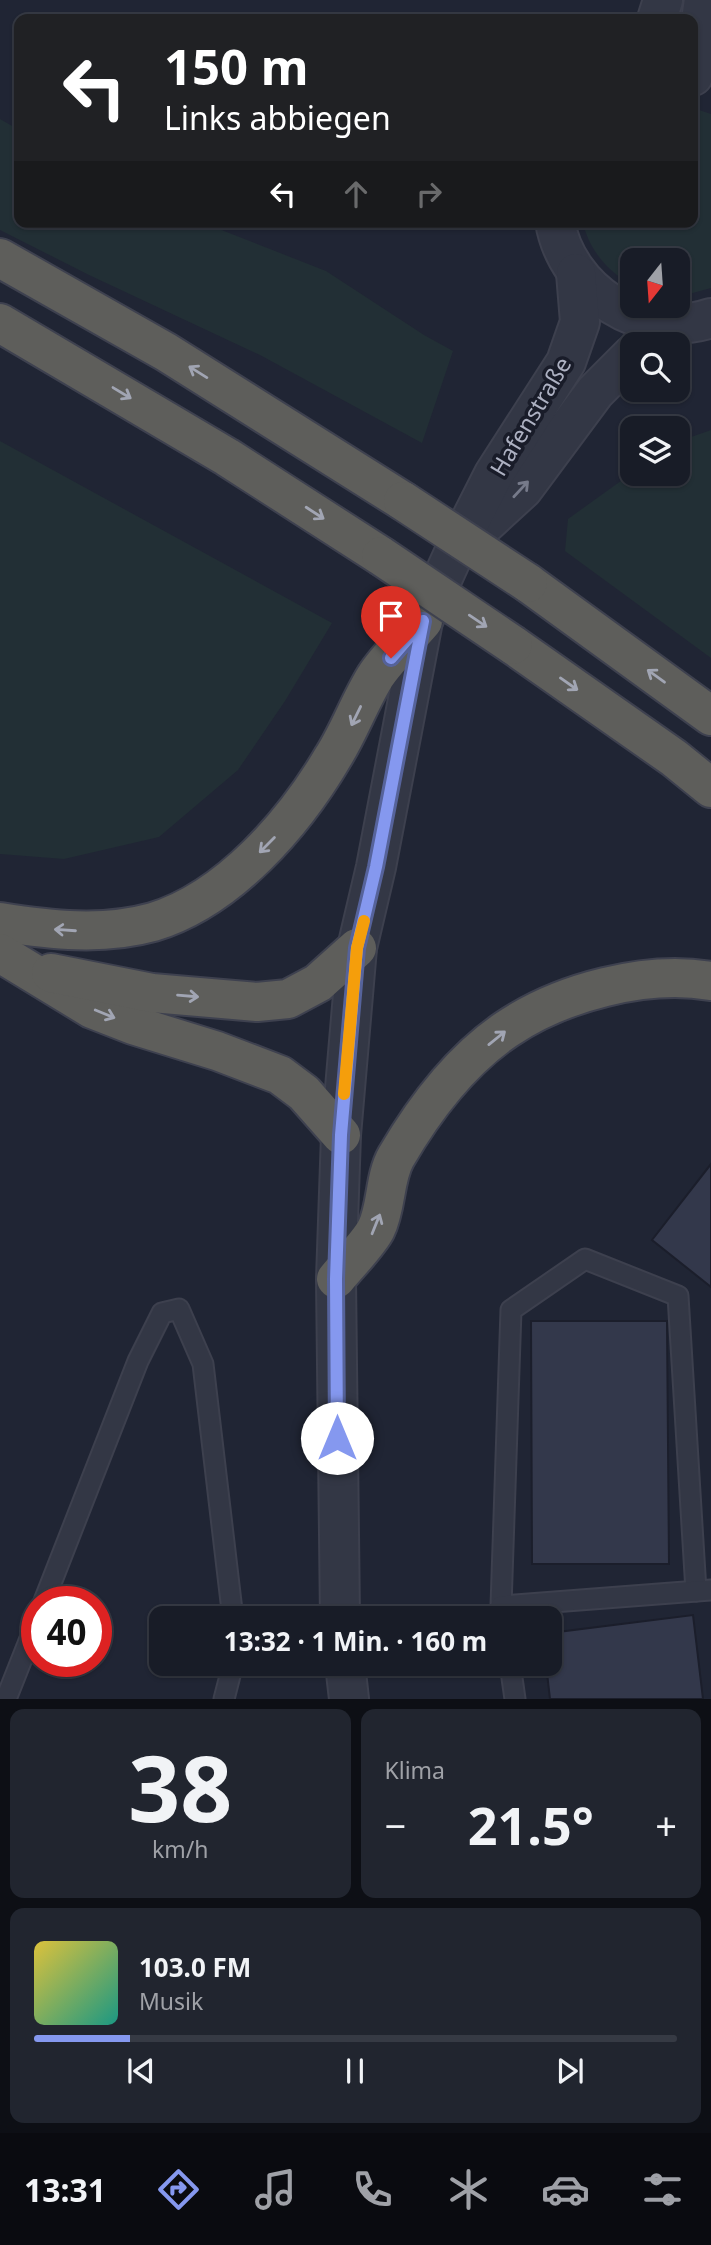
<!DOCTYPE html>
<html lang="de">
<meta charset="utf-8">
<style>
:root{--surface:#181c27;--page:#21252f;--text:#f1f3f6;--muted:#9fa1a7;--line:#363a44;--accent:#8598ef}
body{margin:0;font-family:"Noto Sans",sans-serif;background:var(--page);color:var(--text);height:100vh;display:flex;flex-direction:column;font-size:26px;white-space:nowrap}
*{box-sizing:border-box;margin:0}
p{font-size:23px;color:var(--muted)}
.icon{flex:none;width:38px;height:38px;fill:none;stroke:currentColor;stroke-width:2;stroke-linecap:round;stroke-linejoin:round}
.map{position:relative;height:1699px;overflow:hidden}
.sheet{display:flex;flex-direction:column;gap:10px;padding:10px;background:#0d0f15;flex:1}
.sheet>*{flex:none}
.guide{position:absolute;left:14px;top:14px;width:684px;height:214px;border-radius:14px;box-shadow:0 2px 5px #0004,0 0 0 2px var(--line);background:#202124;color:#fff;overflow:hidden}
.needle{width:46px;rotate:197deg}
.fabs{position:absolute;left:620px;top:248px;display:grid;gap:14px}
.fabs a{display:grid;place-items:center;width:70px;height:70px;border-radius:14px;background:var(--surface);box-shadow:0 2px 5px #0004,0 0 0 2px var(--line);font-size:35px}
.speed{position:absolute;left:21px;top:1586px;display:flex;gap:14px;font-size:35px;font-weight:700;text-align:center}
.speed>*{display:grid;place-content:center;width:91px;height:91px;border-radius:50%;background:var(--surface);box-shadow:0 2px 5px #0004,0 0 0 2px var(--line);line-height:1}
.speed .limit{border:10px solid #d22;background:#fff;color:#111}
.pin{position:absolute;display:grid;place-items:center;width:60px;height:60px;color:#fff;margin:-72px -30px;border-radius:50% 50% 50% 0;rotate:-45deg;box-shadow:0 0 7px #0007}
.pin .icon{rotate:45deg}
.me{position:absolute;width:77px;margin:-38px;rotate:0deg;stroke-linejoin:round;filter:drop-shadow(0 0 5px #0008)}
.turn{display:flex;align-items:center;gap:24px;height:147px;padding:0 35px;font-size:32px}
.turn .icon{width:91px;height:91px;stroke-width:2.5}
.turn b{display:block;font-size:49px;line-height:60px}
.lanes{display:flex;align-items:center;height:66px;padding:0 35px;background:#0003;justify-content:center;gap:35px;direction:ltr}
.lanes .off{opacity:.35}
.big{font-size:52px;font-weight:700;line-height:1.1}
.sheet .tile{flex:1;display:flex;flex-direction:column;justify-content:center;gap:10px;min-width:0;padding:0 24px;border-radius:14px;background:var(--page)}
.sheet .dial{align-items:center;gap:0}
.dial b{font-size:91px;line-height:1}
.song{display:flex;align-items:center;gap:21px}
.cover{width:84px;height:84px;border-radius:10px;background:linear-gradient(135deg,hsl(50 70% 55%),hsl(170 70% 35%))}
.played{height:7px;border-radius:4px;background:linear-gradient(90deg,var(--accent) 15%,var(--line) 15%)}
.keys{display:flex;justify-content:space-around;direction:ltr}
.heat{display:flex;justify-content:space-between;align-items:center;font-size:38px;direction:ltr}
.sheet .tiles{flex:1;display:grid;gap:10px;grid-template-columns:1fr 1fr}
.tile:last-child{grid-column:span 2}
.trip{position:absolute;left:149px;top:1606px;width:413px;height:70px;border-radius:14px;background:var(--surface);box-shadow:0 2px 5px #0004,0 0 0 2px var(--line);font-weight:700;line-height:70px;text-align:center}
.menu{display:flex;height:112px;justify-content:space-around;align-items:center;background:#0a0b10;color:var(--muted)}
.menu .icon{width:49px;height:49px}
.menu .selected{color:var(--accent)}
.menu b{font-size:32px;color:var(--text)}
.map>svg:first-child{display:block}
.green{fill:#222f35}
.building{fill:#33384b;stroke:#1b1e2b;stroke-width:2}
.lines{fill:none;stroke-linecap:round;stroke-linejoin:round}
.service-casing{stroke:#3d404e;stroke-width:23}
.tertiary-casing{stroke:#3d404e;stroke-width:42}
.trunk-casing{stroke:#3e414f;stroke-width:42}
.service{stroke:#333745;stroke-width:19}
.tertiary{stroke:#333745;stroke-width:38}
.trunk{stroke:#5e5e5b;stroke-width:38}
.trunk-bridge-casing{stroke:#3e414f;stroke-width:42;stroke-linecap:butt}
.trunk-bridge{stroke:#5e5e5b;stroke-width:38}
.oneway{stroke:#a1a5b3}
.oneway2{stroke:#767a8a}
.route-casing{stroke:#56639b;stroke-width:18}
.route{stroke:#8598ef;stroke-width:12}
.slow{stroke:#f59e0b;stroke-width:12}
.labels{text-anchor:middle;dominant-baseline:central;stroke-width:7;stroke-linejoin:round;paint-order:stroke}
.street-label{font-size:23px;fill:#adb1c2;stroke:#191c29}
</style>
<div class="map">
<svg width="711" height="1699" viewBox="0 0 711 1699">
<rect width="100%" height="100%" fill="#202534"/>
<g class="green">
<path d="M693,108L711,114V288L689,294H677V261H632V284C608,273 588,248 583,222H693Z"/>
<polygon points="0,119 19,130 19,222 201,222 326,271 424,335 453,351 422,443 260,355 89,275 0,230"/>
<polygon points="711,430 711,658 565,551 568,519 632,473 677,474 677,442"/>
<polygon points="0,441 332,623 285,701 238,770 159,837 64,859 0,854"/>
</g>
<g class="building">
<polygon points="711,1164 711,1287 652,1240"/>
<polygon points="531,1321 667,1321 669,1564 532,1564"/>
<polygon points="693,1615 703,1699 550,1699 546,1664 550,1664 550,1633"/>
</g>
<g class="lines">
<g class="service-casing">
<g id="service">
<polyline points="44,1601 138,1361 162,1313 179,1309 203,1364 233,1619"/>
<polyline points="501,1606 511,1310 585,1259 678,1296 696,1591"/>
<polyline points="503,1618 501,1606 711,1590"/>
<polyline points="510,1664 515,1699"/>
<polyline points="6,1699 37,1621"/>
<polyline points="224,1699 233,1664"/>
</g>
</g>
<g class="tertiary-casing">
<g id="tertiary">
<polyline points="657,19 663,0"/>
<polyline points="693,76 704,0"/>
<path d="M555,222C567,291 643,341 711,318"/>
<polyline points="473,535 523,489 595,392 632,355"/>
<polyline points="340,1619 336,1279 341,1135 357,948 376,867 423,621 454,553 494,474 566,362 580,322 576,273"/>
<polyline points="345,1664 349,1699"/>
</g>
</g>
<g class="trunk-casing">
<g id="trunk">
<polyline points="0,258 166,352 403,501"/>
<polyline points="0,323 227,457 381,556"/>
<polyline points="528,583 711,716"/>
<polyline points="513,645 674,758 711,788"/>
<path d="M0,922C50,930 103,936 153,922C229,899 294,823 333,757C349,732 359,703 375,677C388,657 408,639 423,621"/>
<polyline points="0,953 92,1009 133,1025 217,1051 280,1075 304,1093 341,1135"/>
<polyline points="51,973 152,993 257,1002 288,999 318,983 357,948"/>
<path d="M336,1279C347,1265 369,1243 376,1229C387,1207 384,1178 396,1157C424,1109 461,1060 507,1029C562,992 646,970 711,981"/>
</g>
</g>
<use href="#service" class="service"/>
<use href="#tertiary" class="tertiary"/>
<use href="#trunk" class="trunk"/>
<g class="trunk-bridge-casing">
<g id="trunk-bridge">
<polyline points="403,501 528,583"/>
<polyline points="381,556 513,645"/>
</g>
</g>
<use href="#trunk-bridge" class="trunk-bridge"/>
</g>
<defs><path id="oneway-shaft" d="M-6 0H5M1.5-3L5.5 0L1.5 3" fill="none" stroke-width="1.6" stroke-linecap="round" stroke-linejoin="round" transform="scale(1.75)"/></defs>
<g class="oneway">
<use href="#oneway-shaft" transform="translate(198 372) rotate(-148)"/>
<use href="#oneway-shaft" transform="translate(122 393) rotate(31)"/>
<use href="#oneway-shaft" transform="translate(315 513) rotate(33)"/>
<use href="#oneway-shaft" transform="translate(478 621) rotate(34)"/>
<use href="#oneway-shaft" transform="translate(656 676) rotate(-144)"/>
<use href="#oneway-shaft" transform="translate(569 684) rotate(35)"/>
<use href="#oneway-shaft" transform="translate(356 716) rotate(116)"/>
<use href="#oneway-shaft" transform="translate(267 845) rotate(135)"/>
<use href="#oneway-shaft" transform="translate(65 930) rotate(-176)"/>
<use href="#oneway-shaft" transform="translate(188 996) rotate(5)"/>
<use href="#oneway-shaft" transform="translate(105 1014) rotate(22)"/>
<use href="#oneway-shaft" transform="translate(497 1038) rotate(-39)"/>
<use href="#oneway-shaft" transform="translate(376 1224) rotate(-68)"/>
</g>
<use class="oneway2" href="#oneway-shaft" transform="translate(521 489) rotate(-47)"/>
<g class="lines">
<g class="route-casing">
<polyline id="route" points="337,1438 336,1279 341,1135 357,948 376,867 423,621 391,658"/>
</g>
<use href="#route" class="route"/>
<polyline class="slow" points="344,1094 357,948 364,921"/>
</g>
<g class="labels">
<g class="street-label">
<text transform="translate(530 416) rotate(-59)">Hafenstraße</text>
</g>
</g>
</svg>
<div class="fabs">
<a><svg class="needle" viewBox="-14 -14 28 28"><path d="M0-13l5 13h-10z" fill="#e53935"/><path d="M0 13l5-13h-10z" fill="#9fa1a7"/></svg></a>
<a><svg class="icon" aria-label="search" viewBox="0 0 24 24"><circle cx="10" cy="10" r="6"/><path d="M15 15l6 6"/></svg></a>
<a><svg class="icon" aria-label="layers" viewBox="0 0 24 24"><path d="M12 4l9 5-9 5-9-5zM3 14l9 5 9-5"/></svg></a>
</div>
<div class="speed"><div class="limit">40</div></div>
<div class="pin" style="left:391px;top:658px;background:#d93025"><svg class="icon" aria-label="arrive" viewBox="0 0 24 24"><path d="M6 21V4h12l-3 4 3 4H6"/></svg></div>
<svg class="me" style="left:337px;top:1438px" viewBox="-20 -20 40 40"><circle r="19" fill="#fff"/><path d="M0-13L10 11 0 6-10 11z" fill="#8598ef"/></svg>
<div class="trip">13:32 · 1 Min. · 160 m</div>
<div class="guide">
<div class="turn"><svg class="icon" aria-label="left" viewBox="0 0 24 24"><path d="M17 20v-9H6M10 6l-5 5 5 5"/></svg><div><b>150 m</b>Links abbiegen</div></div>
<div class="lanes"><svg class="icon" aria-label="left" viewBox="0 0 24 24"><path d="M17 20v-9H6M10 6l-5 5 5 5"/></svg><svg class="icon off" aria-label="ahead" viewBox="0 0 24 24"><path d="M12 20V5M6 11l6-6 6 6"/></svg><svg class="icon off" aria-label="right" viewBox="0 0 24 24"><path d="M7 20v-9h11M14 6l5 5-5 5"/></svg></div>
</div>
</div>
<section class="sheet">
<div class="tiles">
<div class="tile dial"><b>38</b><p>km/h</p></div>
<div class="tile"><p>Klima</p>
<div class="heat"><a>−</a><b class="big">21.5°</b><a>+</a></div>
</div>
<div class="tile">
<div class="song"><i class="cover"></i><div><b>103.0 FM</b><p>Musik</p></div></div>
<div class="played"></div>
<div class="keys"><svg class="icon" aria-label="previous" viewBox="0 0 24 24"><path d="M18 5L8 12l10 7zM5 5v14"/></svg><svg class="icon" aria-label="pause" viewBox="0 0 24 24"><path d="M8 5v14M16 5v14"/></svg><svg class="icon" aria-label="next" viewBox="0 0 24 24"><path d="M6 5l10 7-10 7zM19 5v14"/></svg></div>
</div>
</div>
</section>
<nav class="menu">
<b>13:31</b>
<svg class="icon selected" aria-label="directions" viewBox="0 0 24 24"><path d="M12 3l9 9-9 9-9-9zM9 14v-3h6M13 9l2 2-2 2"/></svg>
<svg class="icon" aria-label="music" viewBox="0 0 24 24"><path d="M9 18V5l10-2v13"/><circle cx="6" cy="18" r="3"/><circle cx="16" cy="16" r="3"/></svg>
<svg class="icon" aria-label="phone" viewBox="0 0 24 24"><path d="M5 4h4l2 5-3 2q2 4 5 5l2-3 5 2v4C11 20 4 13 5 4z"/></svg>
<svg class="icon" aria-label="climate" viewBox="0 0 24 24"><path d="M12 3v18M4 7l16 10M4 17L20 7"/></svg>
<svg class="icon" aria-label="car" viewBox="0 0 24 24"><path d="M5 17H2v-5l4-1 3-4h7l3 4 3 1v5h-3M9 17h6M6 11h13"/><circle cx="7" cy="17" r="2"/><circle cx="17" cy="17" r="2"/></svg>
<svg class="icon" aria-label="filters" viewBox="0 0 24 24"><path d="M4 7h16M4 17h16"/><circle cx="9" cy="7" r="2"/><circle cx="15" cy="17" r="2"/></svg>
</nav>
